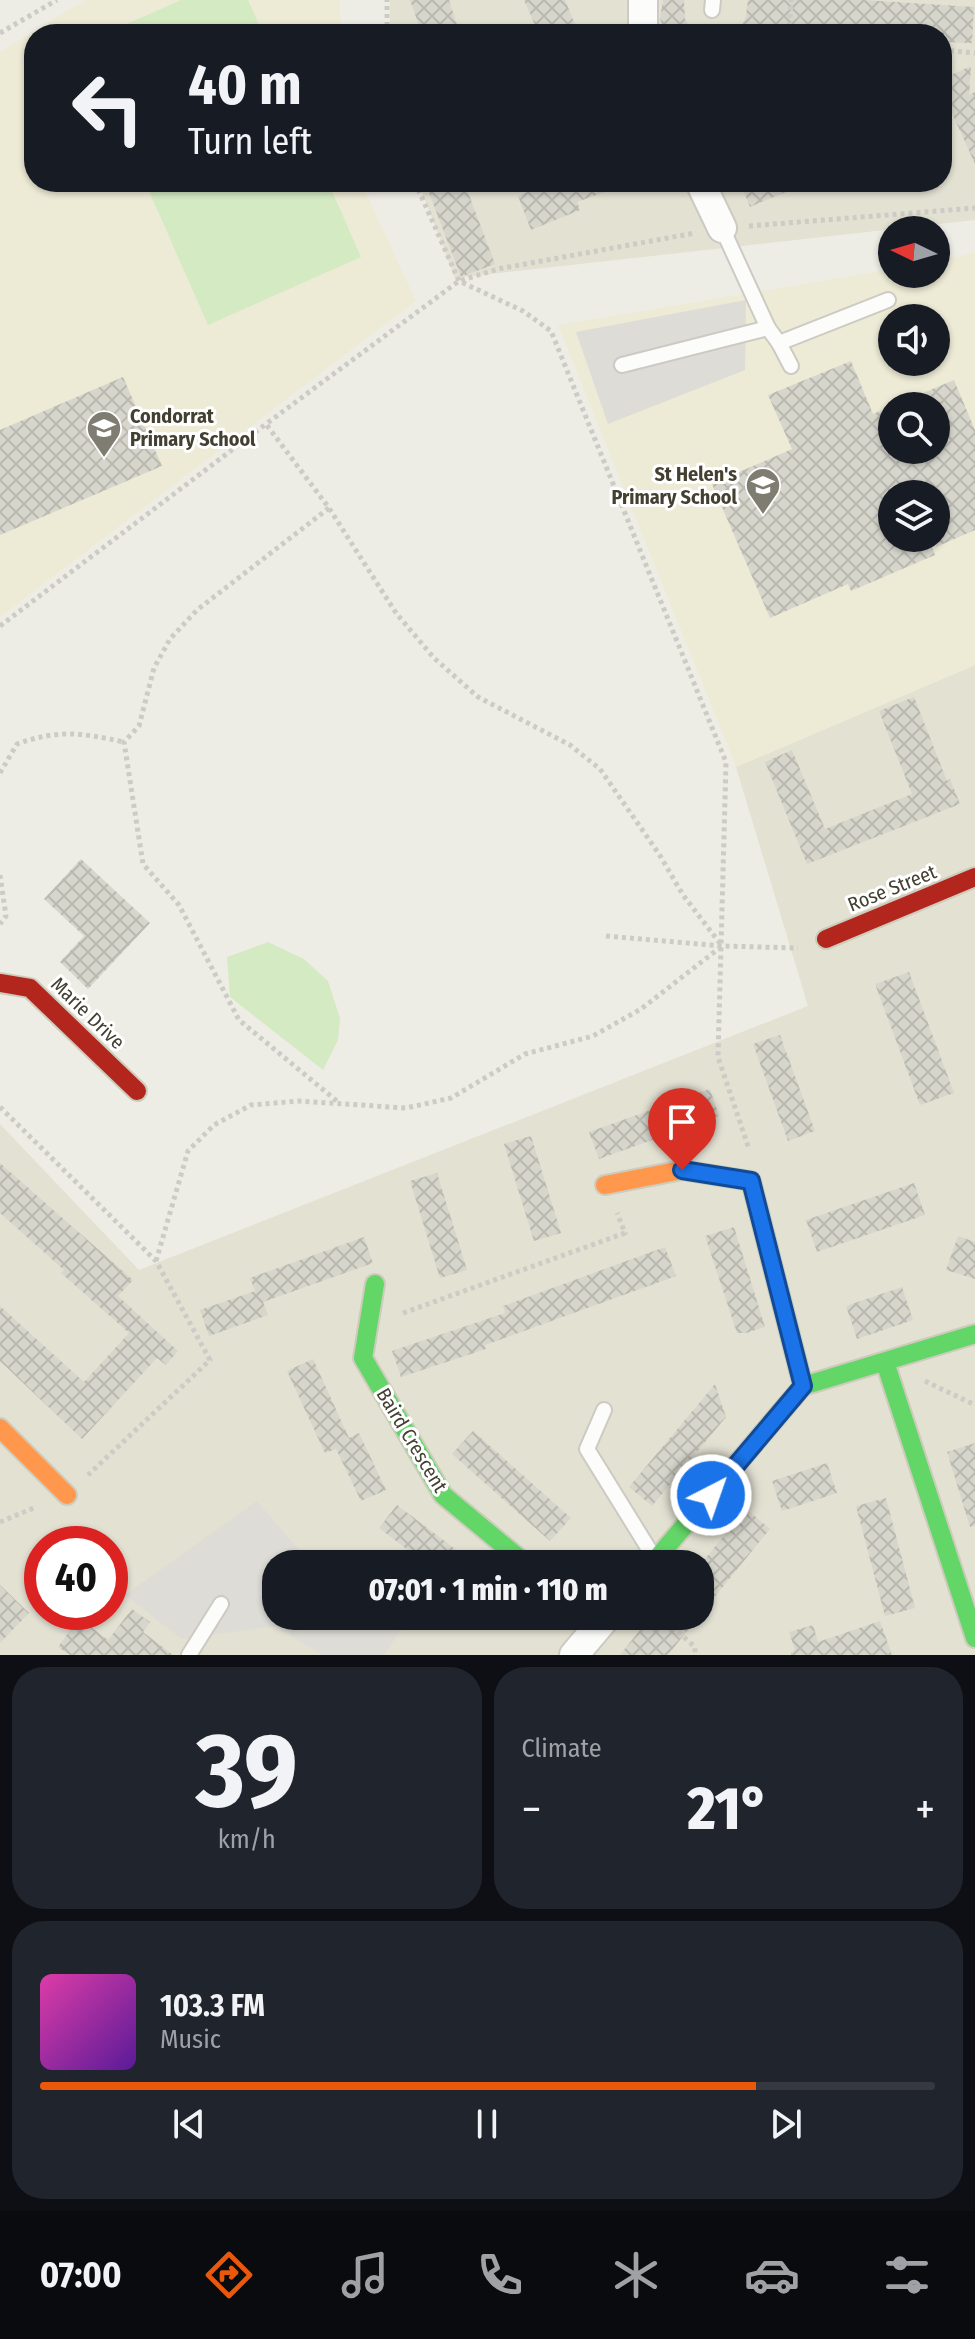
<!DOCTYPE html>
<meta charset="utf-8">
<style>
:root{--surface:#171b24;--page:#20242c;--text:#f1f3f6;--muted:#9ea1a6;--line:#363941;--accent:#ea580c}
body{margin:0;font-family:"Fira Sans Condensed",sans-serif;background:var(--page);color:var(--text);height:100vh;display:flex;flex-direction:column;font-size:30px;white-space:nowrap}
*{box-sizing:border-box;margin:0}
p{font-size:26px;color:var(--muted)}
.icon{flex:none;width:44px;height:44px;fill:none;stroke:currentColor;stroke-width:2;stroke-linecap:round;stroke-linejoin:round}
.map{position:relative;height:1655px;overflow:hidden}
.side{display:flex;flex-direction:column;gap:12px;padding:12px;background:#0d0f14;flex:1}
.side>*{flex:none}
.banner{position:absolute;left:24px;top:24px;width:928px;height:168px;border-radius:32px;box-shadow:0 2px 6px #0004;background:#171b24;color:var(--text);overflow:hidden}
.needle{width:52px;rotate:275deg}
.fabs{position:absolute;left:878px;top:216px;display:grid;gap:16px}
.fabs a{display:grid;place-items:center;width:72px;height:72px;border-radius:50%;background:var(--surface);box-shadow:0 2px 6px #0004;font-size:40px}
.speed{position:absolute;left:24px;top:1526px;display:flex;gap:16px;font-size:40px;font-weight:700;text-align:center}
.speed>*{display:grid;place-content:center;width:104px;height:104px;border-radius:50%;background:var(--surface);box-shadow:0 2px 6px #0004;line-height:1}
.speed .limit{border:12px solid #d22;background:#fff;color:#111}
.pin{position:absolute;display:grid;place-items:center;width:68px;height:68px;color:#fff;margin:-82px -34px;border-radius:50% 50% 50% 0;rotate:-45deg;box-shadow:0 0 8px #0007}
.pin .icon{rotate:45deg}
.me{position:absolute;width:88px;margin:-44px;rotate:41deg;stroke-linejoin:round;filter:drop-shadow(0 0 6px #0008)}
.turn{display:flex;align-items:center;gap:28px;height:168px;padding:0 32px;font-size:36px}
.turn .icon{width:104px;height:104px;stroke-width:2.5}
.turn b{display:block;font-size:56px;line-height:68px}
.big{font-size:60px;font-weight:800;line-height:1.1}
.side .tile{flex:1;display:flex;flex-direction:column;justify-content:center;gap:12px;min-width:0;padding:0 28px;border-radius:32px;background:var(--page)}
.side .dial{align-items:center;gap:0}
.dial b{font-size:104px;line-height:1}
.song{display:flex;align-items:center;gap:24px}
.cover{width:96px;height:96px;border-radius:12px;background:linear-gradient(135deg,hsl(320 70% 55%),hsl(270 70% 35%))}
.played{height:8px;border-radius:4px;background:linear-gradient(90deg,var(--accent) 80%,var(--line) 80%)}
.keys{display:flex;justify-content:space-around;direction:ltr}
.heat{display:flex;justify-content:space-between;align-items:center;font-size:44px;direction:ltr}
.side .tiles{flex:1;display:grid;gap:12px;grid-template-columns:1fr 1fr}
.tile:last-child{grid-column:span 2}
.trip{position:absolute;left:262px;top:1550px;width:452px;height:80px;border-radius:32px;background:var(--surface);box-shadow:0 2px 6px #0004;font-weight:800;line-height:80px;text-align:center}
.dock{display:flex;height:128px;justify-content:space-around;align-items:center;background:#090b0e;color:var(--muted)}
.dock .icon{width:56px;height:56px}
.dock .active{color:var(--accent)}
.dock b{font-size:36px;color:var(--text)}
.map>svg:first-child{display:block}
.residential{fill:#e3e1d2;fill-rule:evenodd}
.education{fill:#edebd6;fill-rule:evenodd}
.park{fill:#d4eac3}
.parking{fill:#dddcd6}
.building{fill:url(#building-cross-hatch)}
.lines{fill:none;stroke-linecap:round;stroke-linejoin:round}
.lane-casing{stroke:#cccac3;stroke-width:18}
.street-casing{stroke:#cccac3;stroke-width:32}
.fast-casing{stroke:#cdccbc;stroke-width:22}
.slow-casing{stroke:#cdccbc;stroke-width:22}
.jam-casing{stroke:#cdccbc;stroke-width:22}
.path{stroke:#cccbc5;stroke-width:5;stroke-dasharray:4 4;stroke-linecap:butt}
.lane{stroke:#fcfcfb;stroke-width:14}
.street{stroke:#fcfcfb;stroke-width:28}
.fast{stroke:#63d668;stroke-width:18}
.slow{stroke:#ff974d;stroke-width:18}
.jam{stroke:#b3261e;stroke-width:18}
.route-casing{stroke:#114b97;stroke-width:20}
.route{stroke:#1a73e8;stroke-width:14}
.labels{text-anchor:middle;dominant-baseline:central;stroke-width:6;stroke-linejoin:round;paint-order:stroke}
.poi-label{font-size:20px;font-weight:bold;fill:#434032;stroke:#fff;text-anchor:start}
.street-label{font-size:20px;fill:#434032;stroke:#fff}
</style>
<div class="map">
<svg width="975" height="1655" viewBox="0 0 975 1655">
<defs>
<pattern id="building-cross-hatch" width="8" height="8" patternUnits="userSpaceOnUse" patternTransform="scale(2)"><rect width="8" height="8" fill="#d7d6cd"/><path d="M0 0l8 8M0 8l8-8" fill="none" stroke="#bab9b0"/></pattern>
</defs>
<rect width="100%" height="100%" fill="#eeede5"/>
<g class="residential">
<polygon points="390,0 975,0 975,220 455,278 418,182 942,182 942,34 390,34"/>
<path d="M975,665V1655H0V1124L139,1270L808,1006L736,767ZM42,1544H110V1612H42ZM276,1564H700V1616H276Z"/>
</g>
<g class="education">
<polygon points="85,0 340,0 341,34 34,34 34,182 361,182 416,301 0,617 0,52"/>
<path d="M975,252V665L736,767L558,325L892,269V274H936V262ZM892,318H936V362H892ZM892,406H936V450H892ZM892,494H936V538H892Z"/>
</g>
<g class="park">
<polygon points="181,0 248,0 263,34 104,34"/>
<polygon points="145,182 328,182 361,257 208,325"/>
<polygon points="268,942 304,959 328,981 340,1018 338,1040 323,1070 230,997 227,957"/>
</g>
<g class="parking">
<polygon points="746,300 745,370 608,424 576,332"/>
<polygon points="257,1501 311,1564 276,1564 276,1616 402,1616 408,1619 384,1655 322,1655 276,1626 182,1639 125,1595"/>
</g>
<g class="building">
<polygon points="410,0 449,0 460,34 422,34"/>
<polygon points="524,0 565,0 579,34 539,34"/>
<polygon points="663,0 684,0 685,19 694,34 667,34 660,19"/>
<polygon points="748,0 864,0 974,7 972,43 942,42 942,34 739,34 746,16"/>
<polygon points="971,66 969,95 975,92 975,164 942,91 942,79"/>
<polygon points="425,182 458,182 461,189 466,187 495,264 461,277"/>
<polygon points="551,182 624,182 624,185 577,202 580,210 531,230 518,196"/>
<polygon points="740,182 809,182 750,207"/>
<polygon points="851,361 873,414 892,406 892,450 936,450 936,406 892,406 954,380 975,430 975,530 936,547 936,494 892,494 892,538 928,538 935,555 851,591 848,584 770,618 712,484 792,449 768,395"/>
<polygon points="123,377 162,466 0,535 0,430"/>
<polygon points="914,697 947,781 950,779 960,804 807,864 765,762 792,750 825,829 912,794 879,711"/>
<polygon points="81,859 150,923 88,989 60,962 84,936 44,899"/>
<polygon points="909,972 954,1093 920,1105 875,984"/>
<polygon points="780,1035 815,1131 788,1141 753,1044"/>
<polygon points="710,1089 719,1116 599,1159 589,1132"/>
<polygon points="531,1136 561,1233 534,1241 504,1144"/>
<polygon points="0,1163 133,1280 118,1296 178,1351 166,1365 157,1358 82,1439 0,1361 0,1306 84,1382 129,1333 61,1273 64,1270 0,1213"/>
<polygon points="437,1173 467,1270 440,1278 410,1181"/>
<polygon points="914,1183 925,1215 817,1252 806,1220"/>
<polygon points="734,1227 765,1327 746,1333 737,1333 705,1236"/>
<polygon points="958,1236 975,1242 975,1279 946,1270"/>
<polygon points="364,1237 373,1263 263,1302 268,1315 209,1336 200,1310 255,1291 250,1278"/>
<polygon points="665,1247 676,1276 485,1345 486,1349 401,1377 392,1351 505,1313 503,1306"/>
<polygon points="902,1287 913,1320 857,1339 846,1306"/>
<polygon points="313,1359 349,1438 359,1433 386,1490 361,1501 336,1449 325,1453 287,1371"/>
<polygon points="715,1384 726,1417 652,1506 629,1487"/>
<polygon points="473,1431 571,1518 550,1541 452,1454"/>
<polygon points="975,1443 975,1526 970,1527 947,1452"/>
<polygon points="827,1463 837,1493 782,1511 772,1481"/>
<polygon points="886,1498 915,1608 885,1616 856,1506"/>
<polygon points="397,1505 475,1564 426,1564 379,1528"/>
<polygon points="746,1509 770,1529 700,1615 700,1565"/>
<polygon points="0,1585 29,1613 0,1643"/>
<polygon points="132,1609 150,1622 143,1632 173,1655 70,1655 58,1647 79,1618 108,1640"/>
<polygon points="651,1616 699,1616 668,1655 620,1655"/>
<polygon points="880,1621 892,1655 791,1655 791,1652 795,1650 789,1632 813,1625 818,1642"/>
</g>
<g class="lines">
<g class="lane-casing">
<g id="lane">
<polyline points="712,10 713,0"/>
<polyline points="722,228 768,328"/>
<polyline points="779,343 791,366"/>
<polyline points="622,365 768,328 779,343 888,300"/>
<polyline points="604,1410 587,1449 655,1559"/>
<polyline points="189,1655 221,1604"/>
</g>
</g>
<g class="street-casing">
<g id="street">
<polyline points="643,34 643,0"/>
<polyline points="700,182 722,228"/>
<polyline points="574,1655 607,1616"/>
</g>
</g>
<g class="fast-casing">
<g id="fast">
<polyline points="375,1284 363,1358 443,1495 526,1564"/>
<polyline points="885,1362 975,1638"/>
<polyline points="652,1564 803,1386 975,1334"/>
</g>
</g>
<g class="slow-casing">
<g id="slow">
<polyline points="605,1185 682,1170 751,1181 803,1386"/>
<polyline points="0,1428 67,1495"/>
</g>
</g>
<g class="jam-casing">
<g id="jam">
<polyline points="826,939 975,877"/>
<polyline points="0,983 30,988 137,1091"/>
</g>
</g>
<g class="path">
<polyline points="0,33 57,0"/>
<polyline points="387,34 387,0"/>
<polyline points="789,34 791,0"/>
<polyline points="942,50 975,53"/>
<polyline points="415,182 459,281 523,311 551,331 726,762 718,1057 749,1149"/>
<polyline points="749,226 975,208"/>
<polyline points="329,508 197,610 170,639 154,668 139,726 124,742 143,864 179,905 239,1020 338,1102"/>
<polyline points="0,626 266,424"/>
<path d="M0,773L17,744C59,729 81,733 124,742"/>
<polyline points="0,875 6,916 0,924"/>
<polyline points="606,936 722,946 798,948"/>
<polyline points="0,1107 156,1261 210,1360 88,1475"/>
<polyline points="156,1261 188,1151 214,1125 251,1105 299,1101 406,1108 451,1098 525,1054 593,1036 641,1009 722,946 683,895 659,854 600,769 570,745 478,697 434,658 396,613 329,508 266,424 459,281 498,269 695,233"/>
<polyline points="403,1313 625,1233 617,1213"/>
<polyline points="925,1381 975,1405"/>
<polyline points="0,1522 36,1507"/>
<polyline points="660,1616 695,1647 695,1655"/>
</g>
<use href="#lane" class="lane"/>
<use href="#street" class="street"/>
<use href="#fast" class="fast"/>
<use href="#slow" class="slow"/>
<use href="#jam" class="jam"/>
</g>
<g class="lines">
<g class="route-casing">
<polyline id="route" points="682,1170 751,1181 803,1386 711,1495"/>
</g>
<use href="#route" class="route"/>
</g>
<defs>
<g id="school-pin" transform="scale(1.8)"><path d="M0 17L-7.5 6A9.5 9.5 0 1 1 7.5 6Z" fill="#7f7d71" stroke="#fff"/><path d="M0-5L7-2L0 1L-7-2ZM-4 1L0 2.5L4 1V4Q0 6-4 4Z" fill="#fff"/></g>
</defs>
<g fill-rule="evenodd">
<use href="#school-pin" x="104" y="428"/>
<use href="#school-pin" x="763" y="485"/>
</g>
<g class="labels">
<g class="poi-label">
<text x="130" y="416">Condorrat<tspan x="130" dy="23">Primary School</tspan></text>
<text x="737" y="474" text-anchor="end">St Helen's<tspan x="737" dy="23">Primary School</tspan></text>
</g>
<g class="street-label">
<text transform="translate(892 888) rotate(-22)">Rose Street</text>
<text transform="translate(88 1013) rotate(44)">Marie Drive</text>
<text transform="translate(412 1440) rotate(59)">Baird Crescent</text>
</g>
</g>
</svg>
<div class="fabs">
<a><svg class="needle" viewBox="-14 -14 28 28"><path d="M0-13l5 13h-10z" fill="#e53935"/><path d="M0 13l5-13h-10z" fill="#9ea1a6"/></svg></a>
<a><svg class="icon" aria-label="sound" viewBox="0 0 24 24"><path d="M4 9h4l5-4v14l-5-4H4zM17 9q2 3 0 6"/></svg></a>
<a><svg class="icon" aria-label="search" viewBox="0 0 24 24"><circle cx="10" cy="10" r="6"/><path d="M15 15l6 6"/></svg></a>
<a><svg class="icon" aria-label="layers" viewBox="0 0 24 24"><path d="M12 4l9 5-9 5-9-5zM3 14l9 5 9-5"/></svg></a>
</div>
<div class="speed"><div class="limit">40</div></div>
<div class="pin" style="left:682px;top:1170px;background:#d93025"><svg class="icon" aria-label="arrive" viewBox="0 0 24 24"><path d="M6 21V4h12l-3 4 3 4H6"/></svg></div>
<svg class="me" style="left:711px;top:1495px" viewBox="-20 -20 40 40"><circle r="17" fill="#1a73e8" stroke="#fff" stroke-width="3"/><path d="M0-11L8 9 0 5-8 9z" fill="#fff"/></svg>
<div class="trip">07:01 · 1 min · 110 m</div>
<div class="banner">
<div class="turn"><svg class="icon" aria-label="left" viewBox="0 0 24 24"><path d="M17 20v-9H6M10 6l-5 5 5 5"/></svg><div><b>40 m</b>Turn left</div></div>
</div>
</div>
<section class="side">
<div class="tiles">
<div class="tile dial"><b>39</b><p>km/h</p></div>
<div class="tile"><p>Climate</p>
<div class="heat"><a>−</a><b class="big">21°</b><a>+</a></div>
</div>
<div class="tile">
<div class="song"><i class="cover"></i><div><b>103.3 FM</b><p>Music</p></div></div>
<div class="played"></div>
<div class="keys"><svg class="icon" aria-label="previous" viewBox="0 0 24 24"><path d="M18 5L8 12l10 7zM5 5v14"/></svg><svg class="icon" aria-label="pause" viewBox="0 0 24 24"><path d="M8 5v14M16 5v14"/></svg><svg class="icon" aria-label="next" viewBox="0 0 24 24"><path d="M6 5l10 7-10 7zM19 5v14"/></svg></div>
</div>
</div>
</section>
<nav class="dock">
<b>07:00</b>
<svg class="icon active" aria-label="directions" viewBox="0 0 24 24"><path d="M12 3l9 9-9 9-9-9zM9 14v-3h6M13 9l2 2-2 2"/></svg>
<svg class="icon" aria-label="music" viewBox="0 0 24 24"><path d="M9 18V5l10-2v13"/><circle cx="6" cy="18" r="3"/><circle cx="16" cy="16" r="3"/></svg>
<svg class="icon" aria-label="phone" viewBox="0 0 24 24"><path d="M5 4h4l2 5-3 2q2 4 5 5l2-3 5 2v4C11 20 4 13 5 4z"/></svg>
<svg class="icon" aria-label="climate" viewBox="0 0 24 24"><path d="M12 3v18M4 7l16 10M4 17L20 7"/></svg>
<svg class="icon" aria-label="car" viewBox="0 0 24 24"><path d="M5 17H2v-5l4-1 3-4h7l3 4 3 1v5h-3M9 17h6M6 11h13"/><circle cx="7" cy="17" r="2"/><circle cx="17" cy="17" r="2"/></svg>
<svg class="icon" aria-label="filters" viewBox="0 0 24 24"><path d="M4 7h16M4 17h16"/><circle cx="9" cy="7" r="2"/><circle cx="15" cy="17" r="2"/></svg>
</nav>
